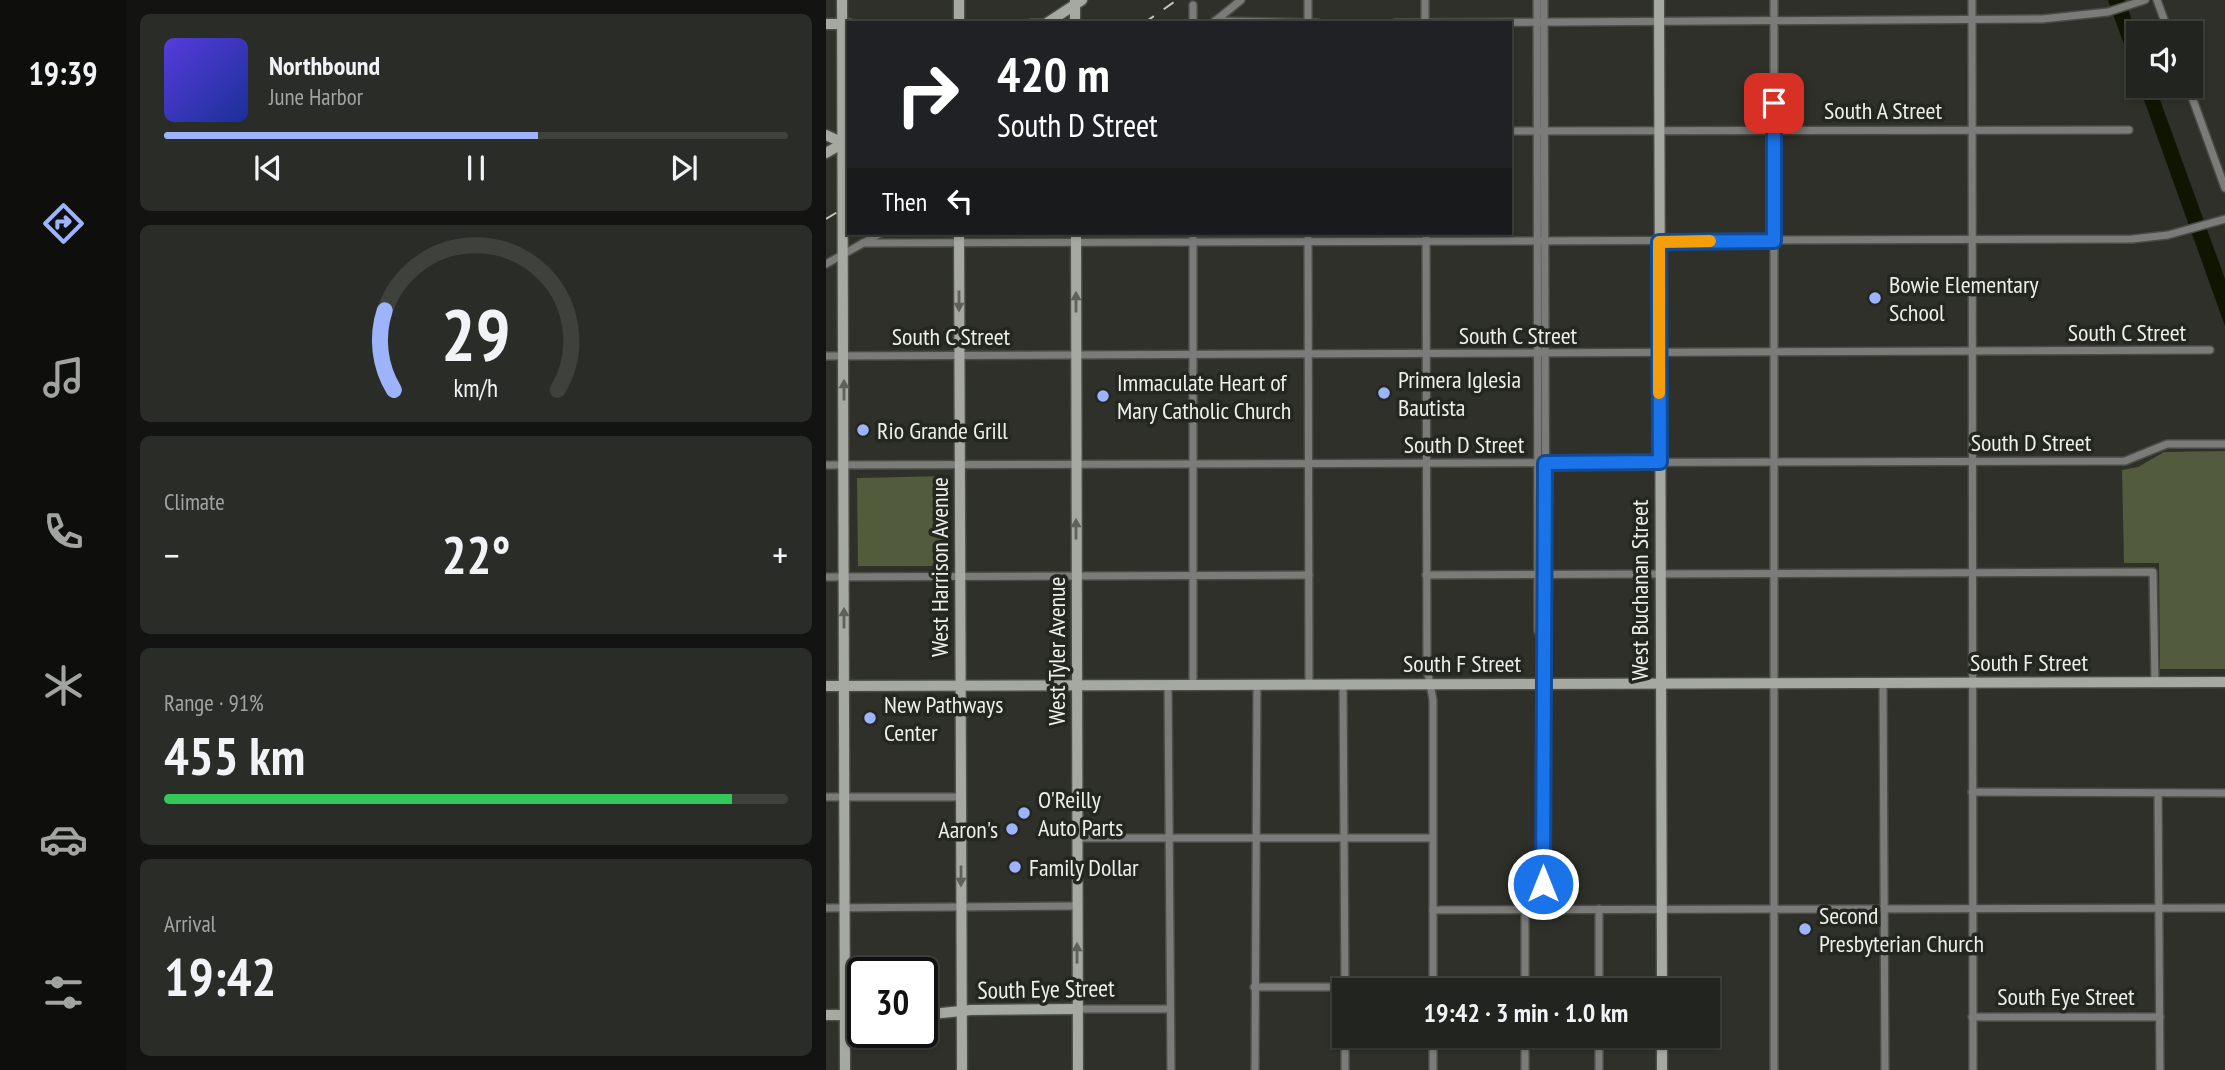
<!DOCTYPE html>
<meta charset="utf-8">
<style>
:root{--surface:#22241f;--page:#2a2c28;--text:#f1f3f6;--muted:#a2a4a4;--line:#3f413d;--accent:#9db4fd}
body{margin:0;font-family:"PT Sans Narrow",sans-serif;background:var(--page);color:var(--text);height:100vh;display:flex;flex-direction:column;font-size:26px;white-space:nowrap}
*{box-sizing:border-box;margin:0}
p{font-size:23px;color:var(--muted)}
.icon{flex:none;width:38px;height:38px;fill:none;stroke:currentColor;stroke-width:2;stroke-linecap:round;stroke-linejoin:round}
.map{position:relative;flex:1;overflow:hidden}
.panel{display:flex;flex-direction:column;gap:14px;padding:14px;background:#131411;width:700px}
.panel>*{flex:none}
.banner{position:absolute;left:21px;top:21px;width:665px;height:214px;border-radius:0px;box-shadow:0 2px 5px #0004,0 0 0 2px var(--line);background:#202124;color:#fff;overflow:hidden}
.tools{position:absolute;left:1300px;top:21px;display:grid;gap:14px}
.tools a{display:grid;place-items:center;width:77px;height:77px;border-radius:0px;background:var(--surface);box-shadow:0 2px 5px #0004,0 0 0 2px var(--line);font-size:35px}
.speed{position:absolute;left:21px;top:957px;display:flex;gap:14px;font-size:35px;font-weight:700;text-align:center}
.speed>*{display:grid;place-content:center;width:91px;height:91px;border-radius:50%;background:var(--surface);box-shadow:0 2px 5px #0004,0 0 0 2px var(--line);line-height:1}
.speed .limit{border:4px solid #111;border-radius:10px;background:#fff;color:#111}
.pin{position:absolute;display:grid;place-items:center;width:60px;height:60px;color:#fff;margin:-30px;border-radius:14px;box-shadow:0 4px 10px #0006}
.me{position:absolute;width:77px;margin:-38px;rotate:0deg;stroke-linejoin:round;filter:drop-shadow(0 0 5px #0008)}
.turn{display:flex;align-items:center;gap:24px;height:147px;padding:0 35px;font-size:32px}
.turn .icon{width:91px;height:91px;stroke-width:2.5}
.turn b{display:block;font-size:49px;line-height:60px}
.then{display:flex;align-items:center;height:66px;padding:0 35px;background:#0003;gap:14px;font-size:26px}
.big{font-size:52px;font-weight:700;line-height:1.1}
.panel .card{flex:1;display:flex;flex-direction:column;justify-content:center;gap:10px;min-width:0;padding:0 24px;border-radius:10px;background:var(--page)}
.panel .dial{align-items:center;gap:0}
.dial svg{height:182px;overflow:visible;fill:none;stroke:var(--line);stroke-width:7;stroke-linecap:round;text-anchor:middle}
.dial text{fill:var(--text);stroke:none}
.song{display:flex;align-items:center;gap:21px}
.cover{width:84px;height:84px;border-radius:10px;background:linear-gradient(135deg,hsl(250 70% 55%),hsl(230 70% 35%))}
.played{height:7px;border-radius:4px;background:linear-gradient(90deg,var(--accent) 60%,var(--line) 60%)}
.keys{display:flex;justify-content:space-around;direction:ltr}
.heat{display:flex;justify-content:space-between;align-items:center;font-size:38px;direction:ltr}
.charge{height:10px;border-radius:5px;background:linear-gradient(90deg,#34c759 91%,var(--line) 0)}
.trip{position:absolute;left:506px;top:978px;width:388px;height:70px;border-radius:0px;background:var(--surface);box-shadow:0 2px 5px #0004,0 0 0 2px var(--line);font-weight:700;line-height:70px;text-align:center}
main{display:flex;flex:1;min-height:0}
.tab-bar{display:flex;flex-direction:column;width:126px;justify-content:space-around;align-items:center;background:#0e0e0c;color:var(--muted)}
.tab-bar .icon{width:49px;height:49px}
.tab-bar .current{color:var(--accent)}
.tab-bar b{font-size:32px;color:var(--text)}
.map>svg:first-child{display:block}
.green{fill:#525b3b}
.water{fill:#101501}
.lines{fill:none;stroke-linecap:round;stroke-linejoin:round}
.street-casing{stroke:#494b44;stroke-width:10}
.secondary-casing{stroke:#494b44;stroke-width:13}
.street{stroke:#7b7c79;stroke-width:7}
.secondary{stroke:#a6a8a2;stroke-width:10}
.rail{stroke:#c4c5c1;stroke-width:2;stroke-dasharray:12 12;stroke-linecap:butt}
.oneway{fill:#5e605a}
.route-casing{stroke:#114b97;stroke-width:18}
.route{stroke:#1a73e8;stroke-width:12}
.slow{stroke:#f59e0b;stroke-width:12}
.poi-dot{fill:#9db4fd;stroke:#242620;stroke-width:2.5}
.labels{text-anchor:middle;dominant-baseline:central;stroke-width:7;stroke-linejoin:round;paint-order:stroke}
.street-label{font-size:24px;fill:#eeefeb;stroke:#242620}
.poi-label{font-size:24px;fill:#eeefeb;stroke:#242620;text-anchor:start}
</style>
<main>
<nav class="tab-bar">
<b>19:39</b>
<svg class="icon current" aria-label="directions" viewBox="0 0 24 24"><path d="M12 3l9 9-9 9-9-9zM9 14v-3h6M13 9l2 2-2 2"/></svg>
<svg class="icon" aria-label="music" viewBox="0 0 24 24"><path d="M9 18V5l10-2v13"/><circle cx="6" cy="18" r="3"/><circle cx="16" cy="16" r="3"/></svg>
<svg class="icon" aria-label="phone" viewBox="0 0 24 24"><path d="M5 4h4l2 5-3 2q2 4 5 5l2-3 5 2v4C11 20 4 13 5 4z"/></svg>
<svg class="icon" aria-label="climate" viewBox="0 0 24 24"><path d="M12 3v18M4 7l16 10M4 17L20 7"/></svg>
<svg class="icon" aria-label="car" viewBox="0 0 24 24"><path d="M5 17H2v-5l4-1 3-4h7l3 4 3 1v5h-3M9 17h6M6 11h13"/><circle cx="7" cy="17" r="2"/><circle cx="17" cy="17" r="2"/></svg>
<svg class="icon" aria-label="filters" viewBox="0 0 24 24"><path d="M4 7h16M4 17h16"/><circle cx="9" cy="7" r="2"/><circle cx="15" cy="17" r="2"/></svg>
</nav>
<section class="panel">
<div class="card">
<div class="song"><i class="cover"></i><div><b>Northbound</b><p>June Harbor</p></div></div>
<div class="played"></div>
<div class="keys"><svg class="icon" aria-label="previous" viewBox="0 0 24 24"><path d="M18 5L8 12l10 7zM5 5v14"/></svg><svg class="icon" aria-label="pause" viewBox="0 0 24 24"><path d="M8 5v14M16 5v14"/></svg><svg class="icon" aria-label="next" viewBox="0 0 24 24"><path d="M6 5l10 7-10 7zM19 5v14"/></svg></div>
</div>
<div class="card dial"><svg viewBox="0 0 100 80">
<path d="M14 69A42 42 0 1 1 86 69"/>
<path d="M14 69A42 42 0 0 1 10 34" stroke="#9db4fd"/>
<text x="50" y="56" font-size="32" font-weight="700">29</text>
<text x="50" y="72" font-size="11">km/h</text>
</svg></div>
<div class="card"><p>Climate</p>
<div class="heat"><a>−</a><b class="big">22°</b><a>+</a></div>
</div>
<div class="card"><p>Range · 91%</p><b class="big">455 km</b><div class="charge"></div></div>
<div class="card"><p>Arrival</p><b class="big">19:42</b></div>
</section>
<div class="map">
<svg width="1399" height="1070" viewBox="0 0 1399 1070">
<rect width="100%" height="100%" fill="#2e3029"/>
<g class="green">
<polygon points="1399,451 1399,669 1334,669 1333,563 1298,563 1296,470 1312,467 1338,452"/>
<polygon points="122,476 123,566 32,566 31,478"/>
</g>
<g class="water">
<polygon points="1282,0 1299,0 1312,39 1312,84"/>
<polygon points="1313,86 1329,86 1399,279 1399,326"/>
</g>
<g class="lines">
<g class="street-casing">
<g id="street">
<polyline points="482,0 482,23"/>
<polyline points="599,0 599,23"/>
<polyline points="711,0 712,631 717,638"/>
<polyline points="948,0 948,1070"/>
<polyline points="1146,0 1147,1070"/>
<polyline points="1331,0 1343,33"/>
<polyline points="367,5 367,23"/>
<polyline points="389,21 492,23"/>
<polyline points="388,22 415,0"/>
<polyline points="205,23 221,23"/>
<polyline points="569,23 1216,19 1282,12 1319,0"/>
<polyline points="1362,86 1399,188"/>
<polyline points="684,131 1303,130"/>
<polyline points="367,233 367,686"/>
<polyline points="482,233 483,684"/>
<polyline points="600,233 601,668 607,700 607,990"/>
<polyline points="37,243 1306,239 1342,235 1399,219"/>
<polyline points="0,264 55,233"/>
<polyline points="0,356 1384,350"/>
<polyline points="0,465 1299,461 1341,444 1399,444"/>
<polyline points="600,575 1327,572 1329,683"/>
<polyline points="0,577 483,575"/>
<polyline points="1057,683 1059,1070"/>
<polyline points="517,684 519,990"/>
<polyline points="342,686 345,1070"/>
<polyline points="1146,792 1399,793"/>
<polyline points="1332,794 1334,1070"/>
<polyline points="0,797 134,797"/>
<polyline points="251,838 606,838"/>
<polyline points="0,908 251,906"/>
<polyline points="699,909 699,990"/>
<polyline points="717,909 717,638 720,631 718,0"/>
<polyline points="773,909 773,990"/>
<polyline points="607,910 1399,908"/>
<polyline points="428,987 607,987"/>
<polyline points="251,1009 344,1009"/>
<polyline points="1146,1017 1334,1017"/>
<polyline points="519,1036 519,1070"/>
<polyline points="607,1036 607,1070"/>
<polyline points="699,1036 699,1070"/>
<polyline points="773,1036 773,1070"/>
<polyline points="429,1070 431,685"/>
</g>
</g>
<g class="secondary-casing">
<g id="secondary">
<polyline points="16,0 19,1070"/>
<polyline points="133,0 133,23"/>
<polyline points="833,0 836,990"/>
<polyline points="249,1 249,23"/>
<polyline points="221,23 256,0"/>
<polyline points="0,24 23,24"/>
<polyline points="0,135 17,143"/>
<polyline points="0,153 21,141"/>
<polyline points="133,233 136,1070"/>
<polyline points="250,233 252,1070"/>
<polyline points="0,686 1399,682"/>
<polyline points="0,1015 37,1015"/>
<polyline points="96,1015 145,1010 251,1009"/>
<polyline points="836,1036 836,1070"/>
</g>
</g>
<use href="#street" class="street"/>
<use href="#secondary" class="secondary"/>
<g class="rail">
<polyline points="318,23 351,0"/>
<polyline points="0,219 23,205"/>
</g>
</g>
<defs><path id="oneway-solid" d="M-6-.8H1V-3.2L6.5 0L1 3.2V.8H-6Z" transform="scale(1.75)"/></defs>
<g class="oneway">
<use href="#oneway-solid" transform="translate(133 301) rotate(90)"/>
<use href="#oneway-solid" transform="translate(250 302) rotate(-90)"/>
<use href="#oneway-solid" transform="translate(18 390) rotate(-90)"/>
<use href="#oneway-solid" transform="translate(250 529) rotate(-90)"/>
<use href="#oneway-solid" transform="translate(18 618) rotate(-90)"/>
<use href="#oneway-solid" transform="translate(135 876) rotate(90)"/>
<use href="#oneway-solid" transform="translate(251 953) rotate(-90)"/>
</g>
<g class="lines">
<g class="route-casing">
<polyline id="route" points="717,884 719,463 834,462 833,242 948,241 948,103"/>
</g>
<use href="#route" class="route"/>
<polyline class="slow" points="833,393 833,242 884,241"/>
</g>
<g class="poi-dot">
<circle cx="1049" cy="298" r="7"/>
<circle cx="558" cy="393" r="7"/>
<circle cx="277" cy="396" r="7"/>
<circle cx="37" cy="430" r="7"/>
<circle cx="44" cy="718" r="7"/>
<circle cx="198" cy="813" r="7"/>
<circle cx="186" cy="829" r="7"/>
<circle cx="189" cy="867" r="7"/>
<circle cx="979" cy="929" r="7"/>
</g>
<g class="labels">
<g class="street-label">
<text x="1057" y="110">South A Street</text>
<text x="1301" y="332">South C Street</text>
<text x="692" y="335">South C Street</text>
<text x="125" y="336">South C Street</text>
<text x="1205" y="442">South D Street</text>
<text x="638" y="444">South D Street</text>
<text transform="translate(113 567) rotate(-90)">West Harrison Avenue</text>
<text transform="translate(813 590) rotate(-90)">West Buchanan Street</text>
<text transform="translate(230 651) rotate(-90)">West Tyler Avenue</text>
<text x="1203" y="662">South F Street</text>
<text x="636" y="663">South F Street</text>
<text transform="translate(220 989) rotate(-1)">South Eye Street</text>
<text x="1240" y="996">South Eye Street</text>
</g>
<g class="poi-label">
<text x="1063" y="284">Bowie Elementary<tspan x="1063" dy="28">School</tspan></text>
<text x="572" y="379">Primera Iglesia<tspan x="572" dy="28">Bautista</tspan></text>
<text x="291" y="382">Immaculate Heart of<tspan x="291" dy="28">Mary Catholic Church</tspan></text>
<text x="51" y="430">Rio Grande Grill</text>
<text x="58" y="704">New Pathways<tspan x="58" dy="28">Center</tspan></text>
<text x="212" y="799">O'Reilly<tspan x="212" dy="28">Auto Parts</tspan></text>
<text x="172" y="829" text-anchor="end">Aaron's</text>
<text x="203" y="867">Family Dollar</text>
<text x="993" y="915">Second<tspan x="993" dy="28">Presbyterian Church</tspan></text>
</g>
</g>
</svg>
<div class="tools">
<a><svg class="icon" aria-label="sound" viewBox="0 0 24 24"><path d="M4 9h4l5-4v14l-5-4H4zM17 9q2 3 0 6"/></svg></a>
</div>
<div class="speed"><div class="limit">30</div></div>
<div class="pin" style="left:948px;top:103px;background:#d93025"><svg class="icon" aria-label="arrive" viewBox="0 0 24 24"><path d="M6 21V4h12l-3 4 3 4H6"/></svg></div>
<svg class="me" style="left:717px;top:884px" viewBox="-20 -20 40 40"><circle r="17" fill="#1a73e8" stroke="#fff" stroke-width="3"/><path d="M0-11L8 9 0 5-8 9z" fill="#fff"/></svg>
<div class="trip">19:42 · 3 min · 1.0 km</div>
<div class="banner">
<div class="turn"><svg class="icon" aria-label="right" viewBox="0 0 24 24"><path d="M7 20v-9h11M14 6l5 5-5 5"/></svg><div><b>420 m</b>South D Street</div></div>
<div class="then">Then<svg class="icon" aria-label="left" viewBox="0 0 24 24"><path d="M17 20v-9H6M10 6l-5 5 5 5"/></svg></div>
</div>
</div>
</main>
